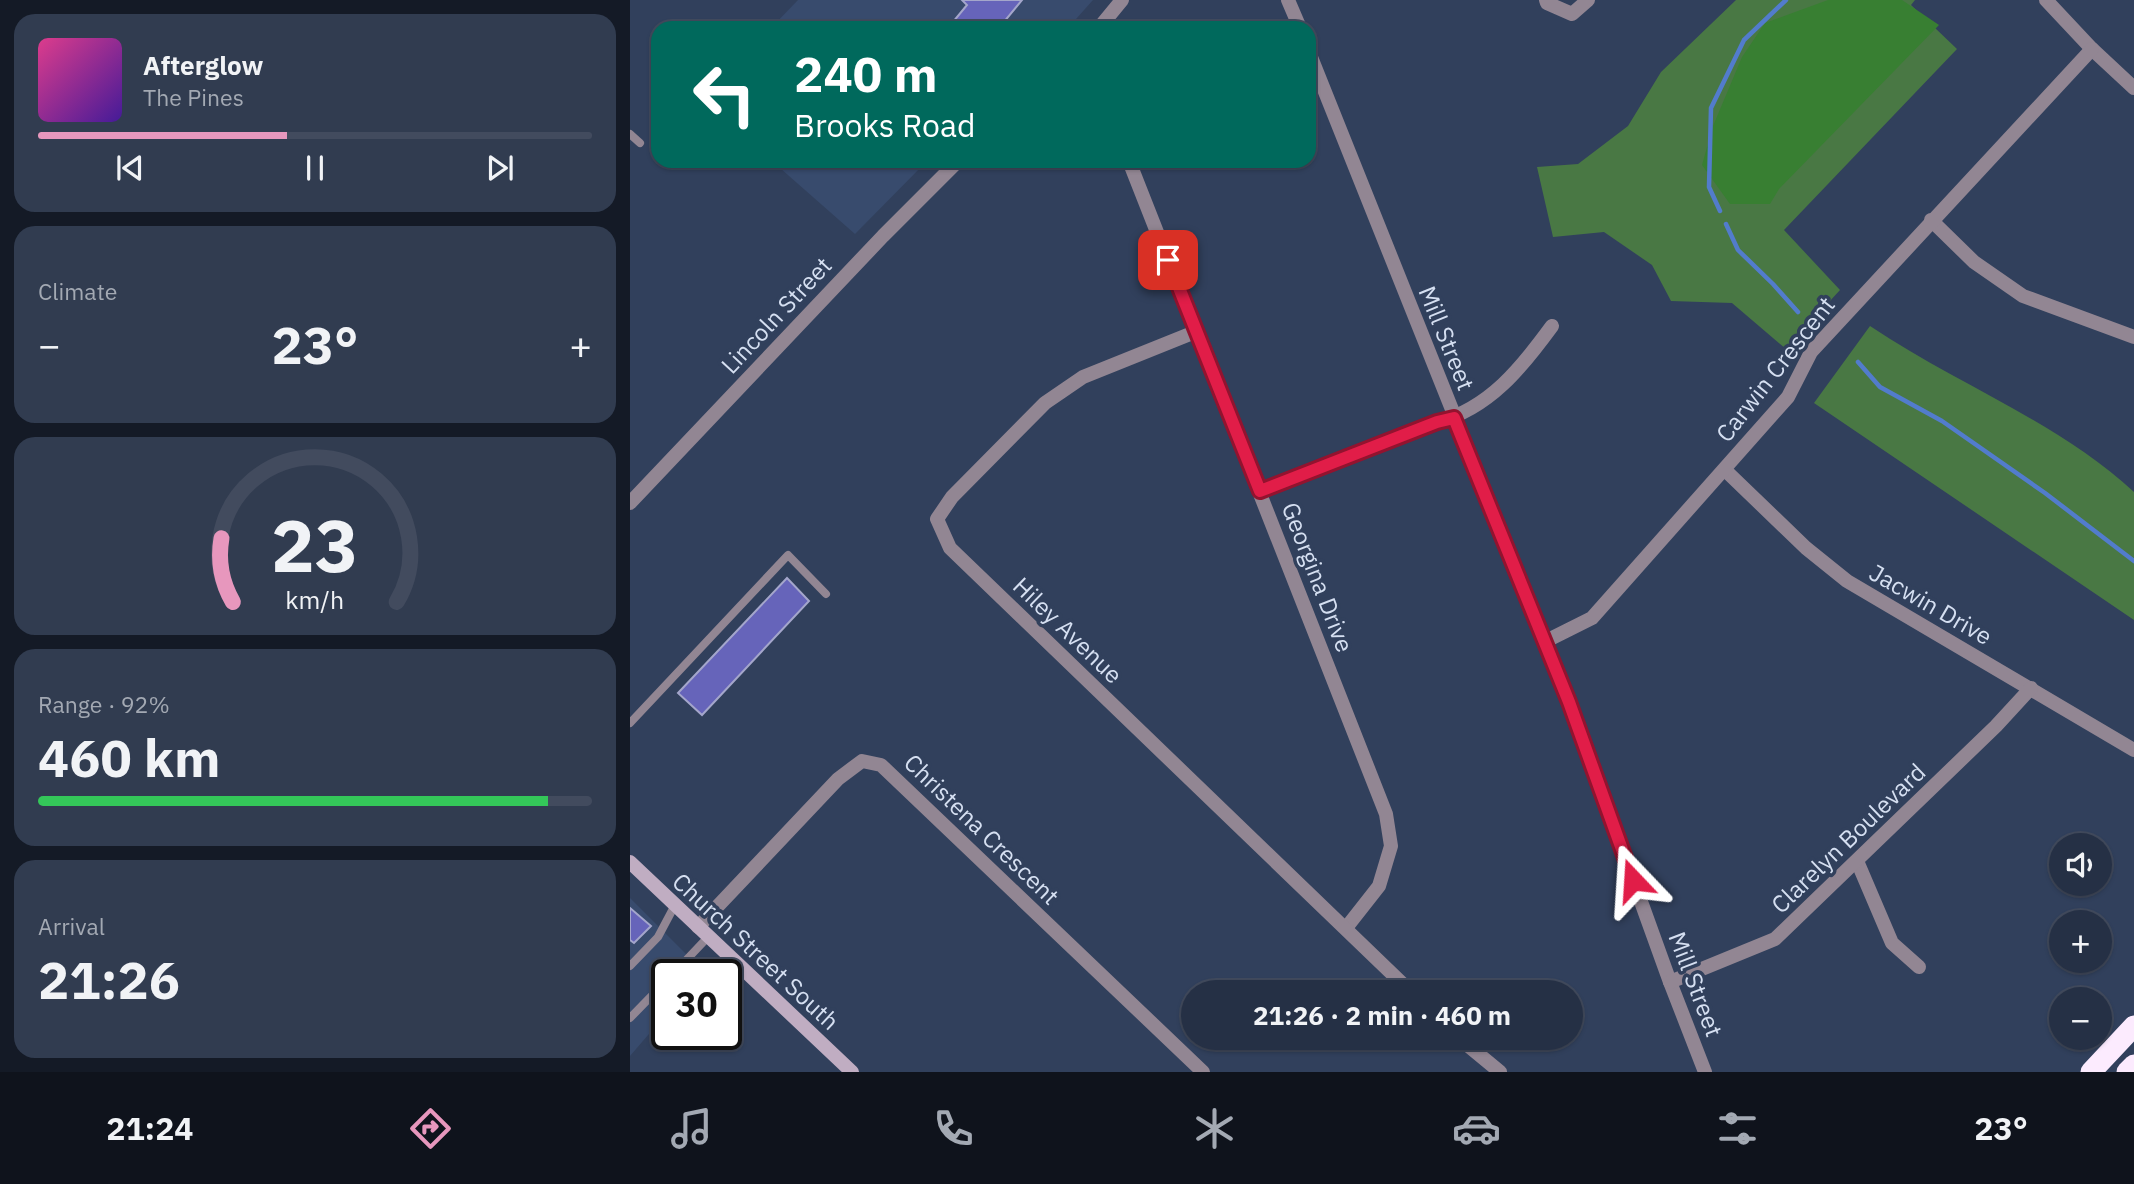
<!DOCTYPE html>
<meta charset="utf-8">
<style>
:root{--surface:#253045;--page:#313c50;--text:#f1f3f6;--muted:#a3a9b3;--line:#424b5e;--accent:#e797bd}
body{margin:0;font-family:"IBM Plex Sans",sans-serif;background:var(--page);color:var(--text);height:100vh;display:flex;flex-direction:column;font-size:26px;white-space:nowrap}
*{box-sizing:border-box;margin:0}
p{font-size:23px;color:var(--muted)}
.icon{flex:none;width:38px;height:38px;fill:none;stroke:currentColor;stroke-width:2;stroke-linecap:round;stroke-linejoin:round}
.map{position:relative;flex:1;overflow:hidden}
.sheet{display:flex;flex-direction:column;gap:14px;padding:14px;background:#141a26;width:630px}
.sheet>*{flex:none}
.top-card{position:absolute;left:21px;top:21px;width:665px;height:147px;border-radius:21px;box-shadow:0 2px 5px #0004,0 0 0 2px var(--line);background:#00695c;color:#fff;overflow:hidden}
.controls{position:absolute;left:1419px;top:833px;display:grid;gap:14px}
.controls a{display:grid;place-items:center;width:63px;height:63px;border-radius:50%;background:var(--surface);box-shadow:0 2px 5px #0004,0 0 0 2px var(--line);font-size:35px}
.speed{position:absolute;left:21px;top:959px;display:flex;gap:14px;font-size:35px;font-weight:700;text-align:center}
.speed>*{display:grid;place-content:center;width:91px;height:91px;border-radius:50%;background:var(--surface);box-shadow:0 2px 5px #0004,0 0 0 2px var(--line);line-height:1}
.speed .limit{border:4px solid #111;border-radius:10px;background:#fff;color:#111}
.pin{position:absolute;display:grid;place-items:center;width:60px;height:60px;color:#fff;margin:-30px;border-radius:14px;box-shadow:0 4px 10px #0006}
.me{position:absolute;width:77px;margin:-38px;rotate:340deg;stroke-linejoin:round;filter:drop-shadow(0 0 5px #0008)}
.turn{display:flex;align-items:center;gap:24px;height:147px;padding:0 28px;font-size:32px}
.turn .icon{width:91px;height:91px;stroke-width:2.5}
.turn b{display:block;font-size:49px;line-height:60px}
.big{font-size:52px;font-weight:700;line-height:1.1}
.sheet .card{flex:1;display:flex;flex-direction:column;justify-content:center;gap:10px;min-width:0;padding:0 24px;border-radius:21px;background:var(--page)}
.sheet .dial{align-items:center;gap:0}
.dial svg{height:182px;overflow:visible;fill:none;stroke:var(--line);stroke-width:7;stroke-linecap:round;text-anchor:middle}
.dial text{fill:var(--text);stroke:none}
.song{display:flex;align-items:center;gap:21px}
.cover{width:84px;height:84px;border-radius:10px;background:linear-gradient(135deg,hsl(330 70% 55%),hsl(260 70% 35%))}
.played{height:7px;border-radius:4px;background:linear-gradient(90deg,var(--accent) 45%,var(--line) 45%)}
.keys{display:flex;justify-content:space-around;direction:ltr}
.heat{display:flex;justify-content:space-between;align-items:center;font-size:38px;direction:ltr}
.charge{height:10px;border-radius:5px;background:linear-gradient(90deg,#34c759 92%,var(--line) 0)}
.trip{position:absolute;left:551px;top:980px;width:402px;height:70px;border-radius:35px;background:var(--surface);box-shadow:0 2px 5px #0004,0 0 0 2px var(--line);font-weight:700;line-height:70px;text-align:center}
.tabs{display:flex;height:112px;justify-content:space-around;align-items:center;background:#0f131c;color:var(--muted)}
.tabs .icon{width:49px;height:49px}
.tabs .selected{color:var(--accent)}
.tabs b{font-size:32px;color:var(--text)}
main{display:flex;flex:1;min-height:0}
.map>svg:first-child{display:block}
.built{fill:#384b6d}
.green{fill:#497844}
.forest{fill:#387f32}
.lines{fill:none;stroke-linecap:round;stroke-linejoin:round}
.stream{stroke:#527ccc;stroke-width:4.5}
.building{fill:#6664ba;stroke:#a4a6cb;stroke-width:2}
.lane{stroke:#928693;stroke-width:8}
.street{stroke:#928693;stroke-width:14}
.secondary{stroke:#c0adc2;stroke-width:14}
.highway{stroke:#fcebfe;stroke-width:21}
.route-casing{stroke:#92132f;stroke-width:18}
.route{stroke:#e11d48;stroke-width:12}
.labels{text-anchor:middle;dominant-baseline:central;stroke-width:7;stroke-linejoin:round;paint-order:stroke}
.street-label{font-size:24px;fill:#d5dff1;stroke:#31405c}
</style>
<main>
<section class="sheet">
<div class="card">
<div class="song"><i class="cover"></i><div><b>Afterglow</b><p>The Pines</p></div></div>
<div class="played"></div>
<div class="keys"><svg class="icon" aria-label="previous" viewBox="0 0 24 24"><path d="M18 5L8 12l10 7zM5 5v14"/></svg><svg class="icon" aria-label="pause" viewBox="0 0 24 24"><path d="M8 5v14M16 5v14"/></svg><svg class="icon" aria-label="next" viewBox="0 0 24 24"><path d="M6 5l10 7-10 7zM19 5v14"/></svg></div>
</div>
<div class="card"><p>Climate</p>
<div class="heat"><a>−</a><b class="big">23°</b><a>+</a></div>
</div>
<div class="card dial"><svg viewBox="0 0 100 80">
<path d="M14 69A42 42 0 1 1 86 69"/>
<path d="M14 69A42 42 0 0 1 9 41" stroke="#e797bd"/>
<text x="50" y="56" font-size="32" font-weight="700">23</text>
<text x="50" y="72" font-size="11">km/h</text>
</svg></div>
<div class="card"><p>Range · 92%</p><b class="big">460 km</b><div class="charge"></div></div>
<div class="card"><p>Arrival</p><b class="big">21:26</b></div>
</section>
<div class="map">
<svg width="1504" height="1072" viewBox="0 0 1504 1072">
<rect width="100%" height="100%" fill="#31405c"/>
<g class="built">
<polygon points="168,0 463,0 438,28 141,28"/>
<polygon points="142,161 297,161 225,234"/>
<polygon points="0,898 74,972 71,975 37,975 37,1013 0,1056"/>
</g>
<g class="green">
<polygon points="1106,0 1285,0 1281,5 1327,49 1154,230 1210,290 1156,349 1102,303 1041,301 1022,265 974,232 923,237 907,167 948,164 998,126 1031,72"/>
<path d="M1240,326C1326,384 1427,421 1504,492V620L1184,403Z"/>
</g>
<polygon class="forest" points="1198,0 1272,0 1309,25 1149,189 1140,204 1100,204 1072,165 1083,126 1112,57 1135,23"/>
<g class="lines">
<g class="stream">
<polyline points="1090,211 1079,187 1081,108 1114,40 1156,0"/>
<polyline points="1096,224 1108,250 1143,284 1168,312"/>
<polyline points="1228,362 1250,387 1312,421 1415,493 1504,561"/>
</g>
</g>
<g class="building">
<polygon points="332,0 392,0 369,28 318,28 337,5"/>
<polygon points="157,578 179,601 72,715 48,693"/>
<polygon points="0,908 21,926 4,943 0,940"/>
</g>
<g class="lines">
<g class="lane">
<polyline points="0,134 10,143"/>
<polyline points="0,723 158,555 196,594"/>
<polyline points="0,966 28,937 45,905"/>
<polyline points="42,975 79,936"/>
<polyline points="0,1018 37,980"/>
</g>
<g class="street">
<polyline points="658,0 670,28"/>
<polyline points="916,0 917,3 942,14 958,0"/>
<polyline points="1416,0 1462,49 1504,88"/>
<polyline points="469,28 492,0"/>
<polyline points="679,52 939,702 1040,982 1075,1072"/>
<polyline points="499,161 756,814 761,846 749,886 716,928"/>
<polyline points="1301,220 1344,262 1393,296 1504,337"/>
<polyline points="565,332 453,377 415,403 322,497 307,519 320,548 781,992"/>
<polyline points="1095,470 1176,548 1217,581 1504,750"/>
<path d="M630,491L807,422C859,409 892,367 922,326"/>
<polyline points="0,503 253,236 328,161"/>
<polyline points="914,642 962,618 1158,397 1181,352 1462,49"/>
<polyline points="1227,861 1262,943 1289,967"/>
<polyline points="68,927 208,779 232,761 251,765 573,1072"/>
<polyline points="1040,982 1145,939 1366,726 1401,688"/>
<polyline points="829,1038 870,1072"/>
</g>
<polyline class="secondary" points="0,862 222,1072"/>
<g class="highway">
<polyline points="1461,1072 1504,1026"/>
<polyline points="1497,1072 1504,1065"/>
</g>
</g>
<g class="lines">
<g class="route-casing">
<polyline id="route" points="538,260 630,491 807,422 824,418 939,702 1003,880"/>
</g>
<use href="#route" class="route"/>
</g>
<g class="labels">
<g class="street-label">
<text transform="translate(146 315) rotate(-47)">Lincoln Street</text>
<text transform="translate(817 338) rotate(68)">Mill Street</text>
<text transform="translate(1145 369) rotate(-52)">Carwin Crescent</text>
<text transform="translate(688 577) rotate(69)">Georgina Drive</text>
<text transform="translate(1301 604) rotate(30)">Jacwin Drive</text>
<text transform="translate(438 630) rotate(44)">Hiley Avenue</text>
<text transform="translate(352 829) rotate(44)">Christena Crescent</text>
<text transform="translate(1218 838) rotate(-44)">Clarelyn Boulevard</text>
<text transform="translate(126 951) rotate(43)">Church Street South</text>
<text transform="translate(1066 984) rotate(69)">Mill Street</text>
</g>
</g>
</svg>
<div class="controls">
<a><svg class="icon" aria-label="sound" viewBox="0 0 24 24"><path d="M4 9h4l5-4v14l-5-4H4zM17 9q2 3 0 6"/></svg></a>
<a>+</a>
<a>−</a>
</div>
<div class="speed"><div class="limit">30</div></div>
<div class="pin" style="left:538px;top:260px;background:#d93025"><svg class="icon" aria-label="arrive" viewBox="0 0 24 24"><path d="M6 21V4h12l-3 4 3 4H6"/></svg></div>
<svg class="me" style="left:1003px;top:880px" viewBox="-20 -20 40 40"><path d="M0-17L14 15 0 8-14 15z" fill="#e11d48" stroke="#fff" stroke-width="4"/></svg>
<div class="trip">21:26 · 2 min · 460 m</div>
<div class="top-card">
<div class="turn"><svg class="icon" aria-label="left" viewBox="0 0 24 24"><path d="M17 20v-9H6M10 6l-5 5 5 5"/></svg><div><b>240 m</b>Brooks Road</div></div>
</div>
</div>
</main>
<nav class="tabs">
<b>21:24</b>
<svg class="icon selected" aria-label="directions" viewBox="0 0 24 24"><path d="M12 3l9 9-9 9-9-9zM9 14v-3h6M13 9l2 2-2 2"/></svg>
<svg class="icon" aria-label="music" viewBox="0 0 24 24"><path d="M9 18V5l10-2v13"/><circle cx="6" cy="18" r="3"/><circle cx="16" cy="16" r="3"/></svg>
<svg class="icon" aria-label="phone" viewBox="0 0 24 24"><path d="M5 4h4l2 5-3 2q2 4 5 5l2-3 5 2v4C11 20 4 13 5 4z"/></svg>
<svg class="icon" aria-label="climate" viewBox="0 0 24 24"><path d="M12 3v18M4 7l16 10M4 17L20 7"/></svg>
<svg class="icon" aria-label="car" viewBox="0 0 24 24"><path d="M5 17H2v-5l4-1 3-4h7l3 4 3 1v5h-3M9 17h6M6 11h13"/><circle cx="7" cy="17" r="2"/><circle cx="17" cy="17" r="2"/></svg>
<svg class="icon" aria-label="filters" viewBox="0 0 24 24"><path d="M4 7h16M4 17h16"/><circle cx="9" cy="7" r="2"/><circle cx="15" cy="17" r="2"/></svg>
<b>23°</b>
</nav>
